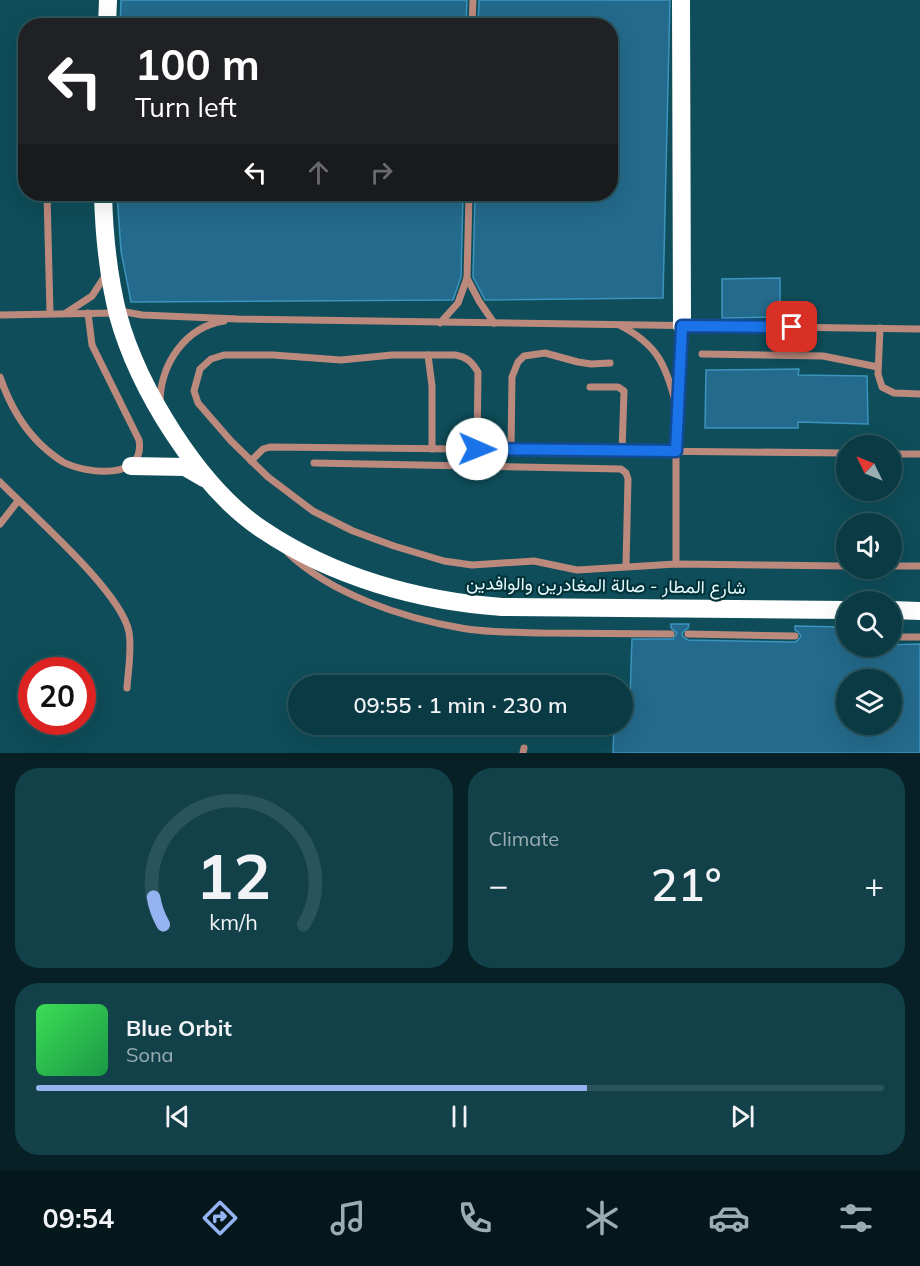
<!DOCTYPE html>
<meta charset="utf-8">
<style>
:root{--surface:#0a3a43;--page:#13414a;--text:#f1f3f6;--muted:#99adb2;--line:#2a545c;--accent:#95b2f1}
body{margin:0;font-family:Mulish,Vazirmatn,sans-serif;background:var(--page);color:var(--text);height:100vh;display:flex;flex-direction:column;font-size:22px;white-space:nowrap}
*{box-sizing:border-box;margin:0}
p{font-size:20px;color:var(--muted)}
.icon{flex:none;width:33px;height:33px;fill:none;stroke:currentColor;stroke-width:2;stroke-linecap:round;stroke-linejoin:round}
.map{position:relative;height:753px;overflow:hidden}
.sheet{display:flex;flex-direction:column;gap:15px;padding:15px;background:#062025;flex:1}
.sheet>*{flex:none}
.top-card{position:absolute;left:18px;top:18px;width:600px;height:183px;border-radius:24px;box-shadow:0 6px 24px #0002,0 0 0 2px var(--line);background:#202124;color:#fff;overflow:hidden}
.needle{width:39px;rotate:313deg}
.buttons{position:absolute;left:836px;top:435px;display:grid;gap:12px}
.buttons a{display:grid;place-items:center;width:66px;height:66px;border-radius:50%;background:var(--surface);box-shadow:0 6px 24px #0002,0 0 0 2px var(--line);font-size:30px}
.speed{position:absolute;left:18px;top:657px;display:flex;gap:12px;font-size:30px;font-weight:700;text-align:center}
.speed>*{display:grid;place-content:center;width:78px;height:78px;border-radius:50%;background:var(--surface);box-shadow:0 6px 24px #0002,0 0 0 2px var(--line);line-height:1}
.speed .limit{border:9px solid #d22;background:#fff;color:#111}
.pin{position:absolute;display:grid;place-items:center;width:51px;height:51px;color:#fff;margin:-26px;border-radius:12px;box-shadow:0 3px 9px #0006}
.me{position:absolute;width:66px;margin:-33px;rotate:91deg;stroke-linejoin:round;filter:drop-shadow(0 0 4px #0008)}
.turn{display:flex;align-items:center;gap:21px;height:126px;padding:0 18px;font-size:27px}
.turn .icon{width:78px;height:78px;stroke-width:2.5}
.turn b{display:block;font-size:42px;line-height:51px}
.lanes{display:flex;align-items:center;height:57px;padding:0 18px;background:#0003;justify-content:center;gap:30px;direction:ltr}
.lanes .off{opacity:.35}
.big{font-size:45px;font-weight:600;line-height:1.1}
.sheet .card{flex:1;display:flex;flex-direction:column;justify-content:center;gap:9px;min-width:0;padding:0 21px;border-radius:24px;background:var(--page)}
.sheet .dial{align-items:center;gap:0}
.dial svg{height:156px;overflow:visible;fill:none;stroke:var(--line);stroke-width:7;stroke-linecap:round;text-anchor:middle}
.dial text{fill:var(--text);stroke:none}
.song{display:flex;align-items:center;gap:18px}
.cover{width:72px;height:72px;border-radius:9px;background:linear-gradient(135deg,hsl(130 70% 55%),hsl(140 70% 35%))}
.played{height:6px;border-radius:3px;background:linear-gradient(90deg,var(--accent) 65%,var(--line) 65%)}
.keys{display:flex;justify-content:space-around;direction:ltr}
.heat{display:flex;justify-content:space-between;align-items:center;font-size:33px;direction:ltr}
.sheet .tiles{flex:1;display:grid;gap:15px;grid-template-columns:1fr 1fr}
.card:last-child{grid-column:span 2}
.trip{position:absolute;left:288px;top:675px;width:345px;height:60px;border-radius:30px;background:var(--surface);box-shadow:0 6px 24px #0002,0 0 0 2px var(--line);font-weight:600;line-height:60px;text-align:center}
.tab-bar{display:flex;height:96px;justify-content:space-around;align-items:center;background:#04171b;color:var(--muted)}
.tab-bar .icon{width:42px;height:42px}
.tab-bar .selected{color:var(--accent)}
.tab-bar b{font-size:27px;color:var(--text)}
.map>svg:first-child{display:block}
.building{fill:#246a8c;stroke:#3c94be;stroke-width:1.5;fill-rule:evenodd}
.lines{fill:none;stroke-linecap:round;stroke-linejoin:round}
.lane{stroke:#bc897d;stroke-width:7}
.highway{stroke:#fff;stroke-width:18}
.route-casing{stroke:#114b97;stroke-width:15}
.route{stroke:#1a73e8;stroke-width:10}
.labels{text-anchor:middle;dominant-baseline:central;stroke-width:4.5;stroke-linejoin:round;paint-order:stroke}
.street-label{font-size:18px;fill:#e5f8fc;stroke:#00323a}
</style>
<div class="map">
<svg width="920" height="753" viewBox="0 0 920 753">
<rect width="100%" height="100%" fill="#0e4d59"/>
<g class="building">
<polygon points="121,0 467,0 466,26 120,26"/>
<polygon points="479,0 670,0 663,298 485,300 484,298 473,277 475,194 610,194 610,26 478,26"/>
<polygon points="117,194 463,194 461,277 453,300 131,302 121,251"/>
<polygon points="780,278 780,317 722,318 722,279"/>
<polygon points="799,369 798,375 867,376 868,424 798,422 798,428 705,428 706,370"/>
<path d="M671,624H689L688,628L682,633L683,637L688,640L795,642L799,639L801,636L798,632L795,630V626L846,627V646L920,644V753H613L614,724H622V698H630L632,639H673L677,633L671,628ZM846,680H891V724H846Z"/>
</g>
<g class="lines">
<g class="lane">
<polyline points="472,26 473,0"/>
<polyline points="47,194 50,313"/>
<polyline points="467,278 479,301 494,323"/>
<polyline points="120,311 142,315 238,319 920,329"/>
<polyline points="66,313 92,296 105,276"/>
<polyline points="0,315 117,313"/>
<polyline points="440,323 458,303 467,278 469,194"/>
<path d="M621,326C658,345 666,366 676,404"/>
<polyline points="880,328 878,374 882,387 894,393 920,394"/>
<polyline points="702,354 823,356 878,367"/>
<polyline points="428,355 432,386 432,449"/>
<path d="M0,377C10,406 25,432 48,451C53,455 58,459 63,462C86,474 146,481 139,440L92,345L88,313"/>
<polyline points="590,387 618,387 624,391 622,451"/>
<path d="M160,401C161,364 185,327 224,321"/>
<path d="M477,449L478,372C472,362 467,357 455,355H392L341,360L273,355H224L211,359L200,369L194,391L198,403L231,441L268,477L313,511L353,531L394,546L444,561L472,565L534,561L577,570L676,564L846,566"/>
<polyline points="511,449 512,377 518,362 524,356 545,353 578,362 591,364 610,363"/>
<polyline points="891,454 920,454"/>
<polyline points="251,461 263,449 270,447 846,453"/>
<polyline points="314,463 621,469 626,473 628,479 626,566"/>
<path d="M0,482C32,515 121,591 129,632C132,650 128,671 127,688"/>
<polyline points="0,524 18,501"/>
<path d="M288,553C331,594 403,618 461,628C488,633 516,632 543,633C586,633 629,634 671,634"/>
<polyline points="676,564 676,451 682,327"/>
<polyline points="891,566 920,566"/>
<polyline points="688,634 795,636"/>
<polyline points="891,637 920,637"/>
<polyline points="523,753 524,748"/>
</g>
<g class="highway">
<polyline points="681,0 682,326"/>
<polyline points="107,26 108,0"/>
<path d="M103,194C104,234 108,275 118,315C138,388 199,488 263,530C333,577 418,601 502,607L846,610"/>
<polyline points="131,466 185,467 204,478"/>
<polyline points="891,610 920,611"/>
</g>
</g>
<g class="lines">
<g class="route-casing">
<polyline id="route" points="477,449 676,451 682,326 792,327"/>
</g>
<use href="#route" class="route"/>
</g>
<g class="labels">
<g class="street-label">
<text transform="translate(606 585) rotate(1)">شارع المطار - صالة المغادرين والوافدين</text>
</g>
</g>
</svg>
<div class="buttons">
<a><svg class="needle" viewBox="-14 -14 28 28"><path d="M0-13l5 13h-10z" fill="#e53935"/><path d="M0 13l5-13h-10z" fill="#99adb2"/></svg></a>
<a><svg class="icon" aria-label="sound" viewBox="0 0 24 24"><path d="M4 9h4l5-4v14l-5-4H4zM17 9q2 3 0 6"/></svg></a>
<a><svg class="icon" aria-label="search" viewBox="0 0 24 24"><circle cx="10" cy="10" r="6"/><path d="M15 15l6 6"/></svg></a>
<a><svg class="icon" aria-label="layers" viewBox="0 0 24 24"><path d="M12 4l9 5-9 5-9-5zM3 14l9 5 9-5"/></svg></a>
</div>
<div class="speed"><div class="limit">20</div></div>
<div class="pin" style="left:792px;top:327px;background:#d93025"><svg class="icon" aria-label="arrive" viewBox="0 0 24 24"><path d="M6 21V4h12l-3 4 3 4H6"/></svg></div>
<svg class="me" style="left:477px;top:449px" viewBox="-20 -20 40 40"><circle r="19" fill="#fff"/><path d="M0-13L10 11 0 6-10 11z" fill="#1a73e8"/></svg>
<div class="trip">09:55 · 1 min · 230 m</div>
<div class="top-card">
<div class="turn"><svg class="icon" aria-label="left" viewBox="0 0 24 24"><path d="M17 20v-9H6M10 6l-5 5 5 5"/></svg><div><b>100 m</b>Turn left</div></div>
<div class="lanes"><svg class="icon" aria-label="left" viewBox="0 0 24 24"><path d="M17 20v-9H6M10 6l-5 5 5 5"/></svg><svg class="icon off" aria-label="ahead" viewBox="0 0 24 24"><path d="M12 20V5M6 11l6-6 6 6"/></svg><svg class="icon off" aria-label="right" viewBox="0 0 24 24"><path d="M7 20v-9h11M14 6l5 5-5 5"/></svg></div>
</div>
</div>
<section class="sheet">
<div class="tiles">
<div class="card dial"><svg viewBox="0 0 100 80">
<path d="M14 69A42 42 0 1 1 86 69"/>
<path d="M14 69A42 42 0 0 1 9 55" stroke="#95b2f1"/>
<text x="50" y="56" font-size="32" font-weight="700">12</text>
<text x="50" y="72" font-size="11">km/h</text>
</svg></div>
<div class="card"><p>Climate</p>
<div class="heat"><a>−</a><b class="big">21°</b><a>+</a></div>
</div>
<div class="card">
<div class="song"><i class="cover"></i><div><b>Blue Orbit</b><p>Sona</p></div></div>
<div class="played"></div>
<div class="keys"><svg class="icon" aria-label="previous" viewBox="0 0 24 24"><path d="M18 5L8 12l10 7zM5 5v14"/></svg><svg class="icon" aria-label="pause" viewBox="0 0 24 24"><path d="M8 5v14M16 5v14"/></svg><svg class="icon" aria-label="next" viewBox="0 0 24 24"><path d="M6 5l10 7-10 7zM19 5v14"/></svg></div>
</div>
</div>
</section>
<nav class="tab-bar">
<b>09:54</b>
<svg class="icon selected" aria-label="directions" viewBox="0 0 24 24"><path d="M12 3l9 9-9 9-9-9zM9 14v-3h6M13 9l2 2-2 2"/></svg>
<svg class="icon" aria-label="music" viewBox="0 0 24 24"><path d="M9 18V5l10-2v13"/><circle cx="6" cy="18" r="3"/><circle cx="16" cy="16" r="3"/></svg>
<svg class="icon" aria-label="phone" viewBox="0 0 24 24"><path d="M5 4h4l2 5-3 2q2 4 5 5l2-3 5 2v4C11 20 4 13 5 4z"/></svg>
<svg class="icon" aria-label="climate" viewBox="0 0 24 24"><path d="M12 3v18M4 7l16 10M4 17L20 7"/></svg>
<svg class="icon" aria-label="car" viewBox="0 0 24 24"><path d="M5 17H2v-5l4-1 3-4h7l3 4 3 1v5h-3M9 17h6M6 11h13"/><circle cx="7" cy="17" r="2"/><circle cx="17" cy="17" r="2"/></svg>
<svg class="icon" aria-label="filters" viewBox="0 0 24 24"><path d="M4 7h16M4 17h16"/><circle cx="9" cy="7" r="2"/><circle cx="15" cy="17" r="2"/></svg>
</nav>
